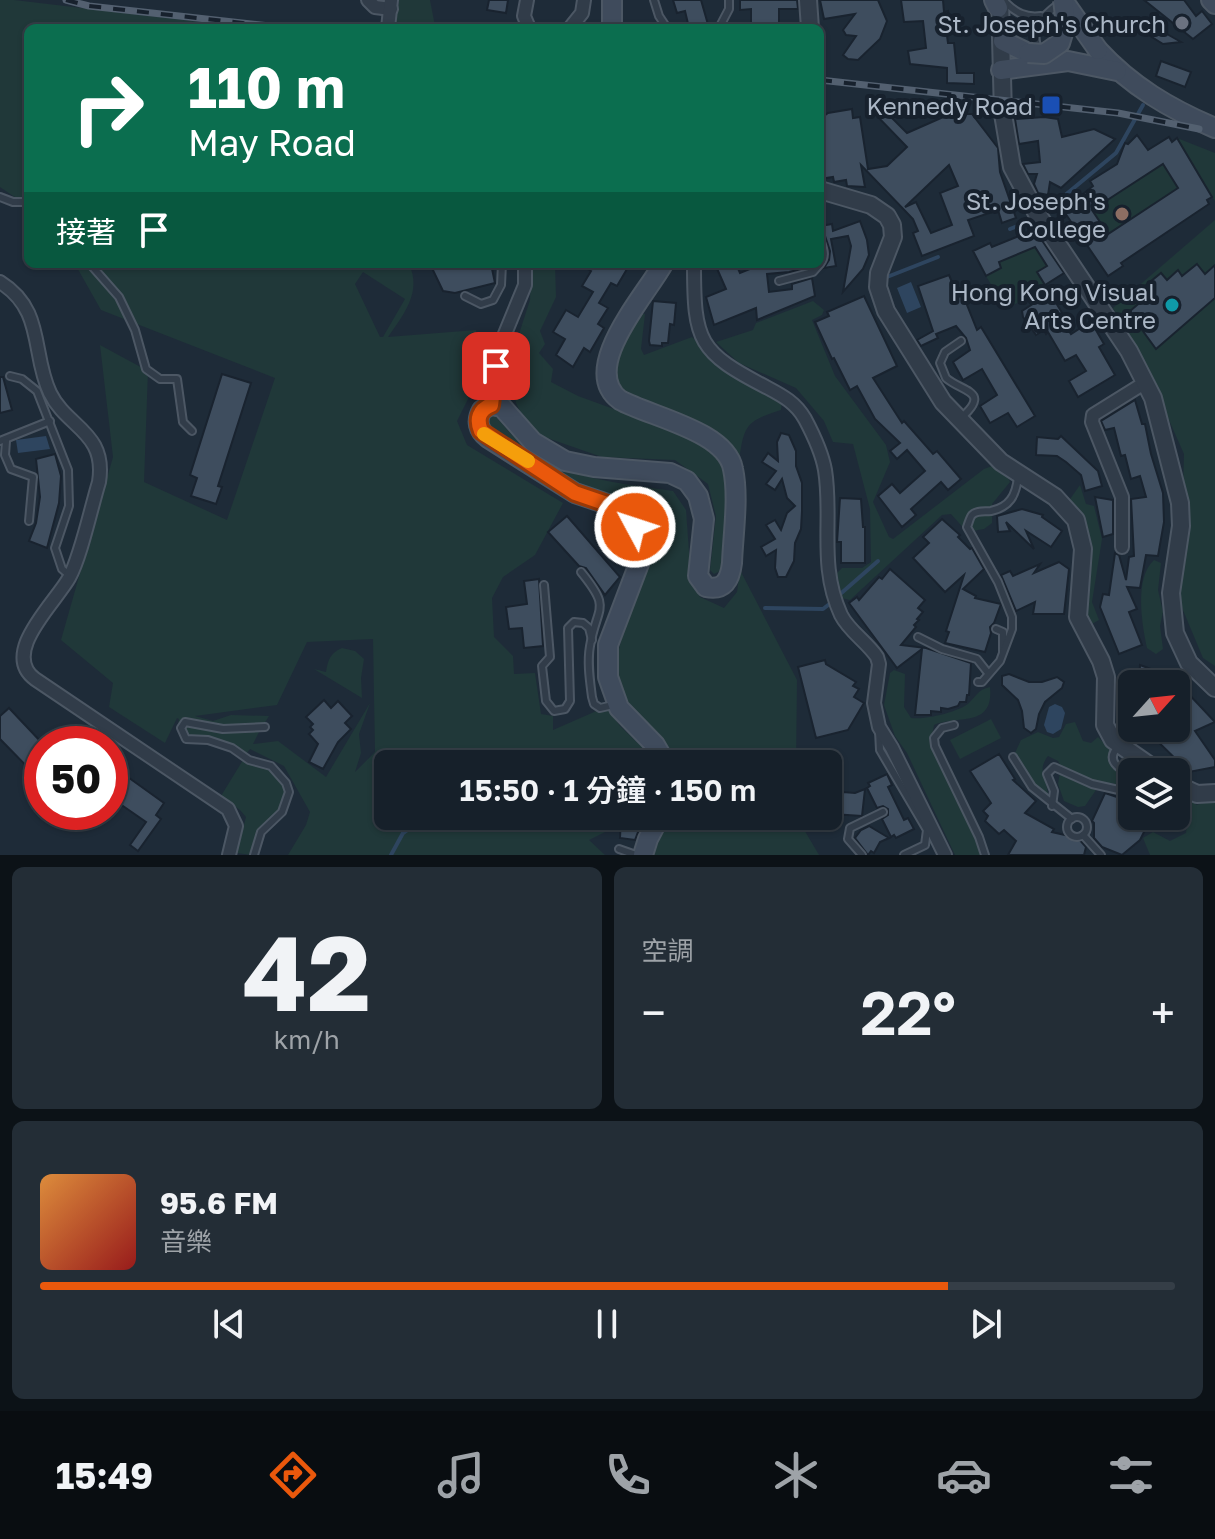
<!DOCTYPE html>
<html lang="zh-TW">
<meta charset="utf-8">
<style>
:root{--surface:#16202a;--page:#232d36;--text:#f1f3f6;--muted:#9ea3a8;--line:#353e47;--accent:#ea580c}
body{margin:0;font-family:"Golos Text","Noto Sans TC",sans-serif;background:var(--page);color:var(--text);height:100vh;display:flex;flex-direction:column;font-size:30px;white-space:nowrap}
*{box-sizing:border-box;margin:0}
p{font-size:26px;color:var(--muted)}
.icon{flex:none;width:44px;height:44px;fill:none;stroke:currentColor;stroke-width:2;stroke-linecap:round;stroke-linejoin:round}
.map{position:relative;height:855px;overflow:hidden}
.panel{display:flex;flex-direction:column;gap:12px;padding:12px;background:#0c1217;flex:1}
.panel>*{flex:none}
.banner{position:absolute;left:24px;top:24px;width:800px;height:244px;border-radius:12px;box-shadow:0 2px 6px #0004,0 0 0 2px var(--line);background:#0b6e4f;color:#fff;overflow:hidden}
.needle{width:52px;rotate:63deg}
.fabs{position:absolute;left:1118px;top:670px;display:grid;gap:16px}
.fabs a{display:grid;place-items:center;width:72px;height:72px;border-radius:12px;background:var(--surface);box-shadow:0 2px 6px #0004,0 0 0 2px var(--line);font-size:40px}
.speed{position:absolute;left:24px;top:726px;display:flex;gap:16px;font-size:40px;font-weight:700;text-align:center}
.speed>*{display:grid;place-content:center;width:104px;height:104px;border-radius:50%;background:var(--surface);box-shadow:0 2px 6px #0004,0 0 0 2px var(--line);line-height:1}
.speed .limit{border:12px solid #d22;background:#fff;color:#111}
.pin{position:absolute;display:grid;place-items:center;width:68px;height:68px;color:#fff;margin:-34px;border-radius:16px;box-shadow:0 4px 12px #0006}
.me{position:absolute;width:88px;margin:-44px;rotate:310deg;stroke-linejoin:round;filter:drop-shadow(0 0 6px #0008)}
.turn{display:flex;align-items:center;gap:28px;height:168px;padding:0 32px;font-size:36px}
.turn .icon{width:104px;height:104px;stroke-width:2.5}
.turn b{display:block;font-size:56px;line-height:68px}
.then{display:flex;align-items:center;height:76px;padding:0 32px;background:#0003;gap:16px;font-size:30px}
.big{font-size:60px;font-weight:600;line-height:1.1}
.panel .card{flex:1;display:flex;flex-direction:column;justify-content:center;gap:12px;min-width:0;padding:0 28px;border-radius:12px;background:var(--page)}
.panel .dial{align-items:center;gap:0}
.dial b{font-size:104px;line-height:1}
.song{display:flex;align-items:center;gap:24px}
.cover{width:96px;height:96px;border-radius:12px;background:linear-gradient(135deg,hsl(30 70% 55%),hsl(0 70% 35%))}
.played{height:8px;border-radius:4px;background:linear-gradient(90deg,var(--accent) 80%,var(--line) 80%)}
.keys{display:flex;justify-content:space-around;direction:ltr}
.heat{display:flex;justify-content:space-between;align-items:center;font-size:44px;direction:ltr}
.panel .tiles{flex:1;display:grid;gap:12px;grid-template-columns:1fr 1fr}
.card:last-child{grid-column:span 2}
.trip{position:absolute;left:374px;top:750px;width:468px;height:80px;border-radius:12px;background:var(--surface);box-shadow:0 2px 6px #0004,0 0 0 2px var(--line);font-weight:600;line-height:80px;text-align:center}
.tabs{display:flex;height:128px;justify-content:space-around;align-items:center;background:#090d11;color:var(--muted)}
.tabs .icon{width:56px;height:56px}
.tabs .current{color:var(--accent)}
.tabs b{font-size:36px;color:var(--text)}
.map>svg:first-child{display:block}
.green{fill:#203839;fill-rule:evenodd}
.water{fill:#2e455f}
.lines{fill:none;stroke-linecap:round;stroke-linejoin:round}
.stream{stroke:#2e455f;stroke-width:4}
.building{fill:#3e4d5e;stroke:#19232f;stroke-width:2;fill-rule:evenodd}
.service-casing{stroke:#4c5764;stroke-width:10}
.minor-casing{stroke:#4c5764;stroke-width:16}
.tertiary-casing{stroke:#4c5764;stroke-width:20}
.secondary-casing{stroke:#4c5764;stroke-width:22}
.service{stroke:#313c49;stroke-width:6}
.minor{stroke:#313c49;stroke-width:12}
.tertiary{stroke:#313c49;stroke-width:16}
.secondary{stroke:#3f4b5c;stroke-width:18}
.rail-casing{stroke:#536070;stroke-width:7}
.rail{stroke:#17212d;stroke-width:4;stroke-dasharray:12;stroke-linecap:butt}
.secondary-bridge-casing{stroke:#4c5764;stroke-width:22;stroke-linecap:butt}
.secondary-bridge{stroke:#3f4b5c;stroke-width:18}
.route-casing{stroke:#983908;stroke-width:20}
.route{stroke:#ea580c;stroke-width:14}
.slow{stroke:#f59e0b;stroke-width:14}
.worship-dot{fill:#6b7280;stroke:#17212d;stroke-width:3}
.transit-dot{fill:#1a4fb4;stroke:#17212d;stroke-width:3}
.education-dot{fill:#8d6e63;stroke:#17212d;stroke-width:3}
.culture-dot{fill:#0f9aa8;stroke:#17212d;stroke-width:3}
.labels{text-anchor:middle;dominant-baseline:central;stroke-width:8;stroke-linejoin:round;paint-order:stroke}
.poi-label{font-size:24px;fill:#abb7c6;stroke:#17212d;text-anchor:end}
</style>
<div class="map">
<svg width="1215" height="855" viewBox="0 0 1215 855">
<rect width="100%" height="100%" fill="#1e2b38"/>
<g class="green">
<polygon points="0,0 14,0 251,28 28,28 28,206 0,187"/>
<polygon points="399,0 430,0 435,26 395,28"/>
<polygon points="1177,138 1215,153 1215,201 1212,197"/>
<polygon points="1162,162 1186,201 1172,192 1108,234 1092,210 1156,168"/>
<polygon points="1215,220 1215,666 1203,658 1180,603 1184,454 1146,368 1113,308"/>
<polygon points="1035,247 1047,266 1037,273 1046,287 1006,309 986,276 1001,268 999,262"/>
<path d="M75,264H409C422,292 404,314 388,337L476,330L485,392L470,395L457,421L467,445L563,503L535,555L503,577L492,598L494,637L513,656L514,674L535,673L541,714L553,716V730L601,709H608L620,726L642,747L641,751L565,759L567,764H388V816H602L605,832L589,840L605,855H288L306,825L310,812L284,766L250,749L247,753L211,737L188,735L184,729L189,724L219,732L260,730L253,744L278,741L326,777L370,703L359,734L361,753L355,772L375,752L373,639L307,642L277,705L195,716L213,721L231,715L269,716L264,724L232,727L205,723L188,718L181,721L177,730L179,719L177,718L165,743L109,707L113,683L61,640L113,457L100,345L148,371L144,482L227,520L275,378L101,310ZM363,272L405,299L383,337H380L355,284Z"/>
<polygon points="531,264 555,264 556,297 540,331 545,344 539,353 553,369 551,382 578,396 696,439 717,456 727,474 726,563 722,570 714,574 710,570 716,516 708,484 675,460 602,457 530,432 516,403 509,365 530,300"/>
<polygon points="813,301 824,310 822,315 812,320 835,376 886,445 890,462 873,502 889,537 893,539 984,469 992,466 1008,477 1010,482 992,504 992,523 984,529 967,532 951,514 942,515 850,600 842,598 837,573 842,568 862,568 871,562 870,509 853,444 833,442 824,421 796,388 739,363 716,342 753,330 756,323"/>
<path d="M638,314H645L641,349L644,355L692,337L729,373L782,401L781,410C746,421 744,425 739,461C712,421 668,410 625,395C604,364 623,342 638,314Z"/>
<path d="M491,411C501,422 510,434 521,443C563,480 620,483 673,491L686,510L691,580L700,597L724,608L737,592L740,570L797,680L796,764H674C656,742 627,717 619,690C608,651 635,613 643,576C646,562 642,542 641,527L482,431Z"/>
<polygon points="1080,485 1086,504 1094,506 1102,539 1092,602 1099,620 1090,625 1085,611 1068,502"/>
<path d="M1154,560L1161,563L1158,590L1163,612L1160,626L1163,649L1156,654L1147,648C1142,624 1134,578 1154,560Z"/>
<path d="M342,648L355,651L364,659L361,678L362,698L314,669L326,672C328,660 330,653 342,648Z"/>
<path d="M894,670L905,674L904,707L911,718C925,720 959,712 969,703C977,695 979,689 990,687C994,728 959,715 934,725L931,741L982,840L980,855H955L907,753L895,736L884,705L890,673Z"/>
<polygon points="991,719 1001,738 960,759 950,740"/>
<path d="M1075,722L1083,741L1091,743L1098,737L1110,749C1108,770 1115,771 1132,781V790L1112,783L1096,790L1085,806L1078,807L1064,801L1058,784L1061,766L1058,761L1048,756C1037,770 1046,778 1048,793L1042,792L1029,778L1015,753L1021,740L1038,732L1053,738L1059,737L1066,724Z"/>
<polygon points="243,760 268,768 285,787 286,792 276,815 257,832 251,855 237,853 246,817 240,810 221,796"/>
<polygon points="1176,785 1185,797 1197,805 1215,797 1215,855 1150,855 1143,838 1153,832 1170,841 1186,833 1187,824 1176,815"/>
<polygon points="670,816 796,816 819,855 653,855"/>
</g>
<g class="water">
<polygon points="911,282 921,307 907,313 897,288"/>
<polygon points="46,436 50,449 18,453 16,440"/>
<polygon points="1055,704 1062,707 1065,713 1061,729 1053,734 1047,732 1044,725 1049,707"/>
</g>
<g class="lines">
<g class="stream">
<polyline points="1058,201 1116,153 1143,105"/>
<polyline points="1010,229 1025,223"/>
<polyline points="887,277 938,257"/>
<polyline points="838,596 878,561"/>
<polyline points="765,608 823,609 832,602"/>
<polyline points="391,855 403,833 427,816"/>
</g>
</g>
<g class="building">
<polygon points="489,0 508,0 506,13 487,10"/>
<polygon points="673,0 701,0 709,28 689,28 685,11 677,13"/>
<polygon points="740,0 797,0 798,9 779,9 779,28 757,28 751,26 751,9 740,10"/>
<polygon points="820,0 878,0 887,21 880,39 858,60 848,59 843,55 856,36 846,35 843,30 855,14 824,19"/>
<polygon points="901,0 943,0 944,12 948,11 949,21 945,21 948,43 954,43 957,73 974,73 974,84 947,83 947,68 910,64 908,51 926,48 923,21 904,22"/>
<polygon points="1144,0 1184,0 1196,16 1202,11 1212,24 1193,39"/>
<polygon points="1144,21 1181,42 1163,44 1139,29"/>
<polygon points="1161,61 1191,72 1185,87 1156,76"/>
<path d="M852,109L853,118L860,117L868,169L887,166L907,147L875,114L886,112L907,133L950,114H972L998,148L1000,172L1016,218L1002,223L998,210L968,220L974,236L922,256L913,233L918,231L913,219L861,165L865,187L847,186L846,180L834,182L833,177L820,179V119L828,113ZM949,165L958,186L940,193L952,225L931,233L916,202L905,207Z"/>
<polygon points="1044,117 1058,119 1062,137 1094,129 1115,139 1061,188 1050,182 1048,195 1038,193 1034,184 1037,174 1028,174 1023,164 1040,162 1038,141 1019,144 1015,119"/>
<path d="M1137,135L1148,150L1169,137L1172,142L1177,138L1212,197L1207,200L1209,204L1121,263L1123,266L1108,276L1063,210L1093,186L1090,181L1117,164L1125,143L1128,144ZM1163,164L1178,188L1108,234L1092,210Z"/>
<polygon points="860,221 867,240 869,255 863,269 843,292 851,246 848,236 831,239 836,266 824,268 829,260 830,251 825,236 820,233 820,226 832,224 833,231"/>
<polygon points="1026,233 1027,236 1037,233 1064,273 1045,285 1037,272 1047,266 1035,247 999,262 1001,268 986,276 973,251 990,243 992,247"/>
<polygon points="430,264 491,264 495,283 455,293 443,291"/>
<polygon points="579,264 630,264 617,286 611,283 599,303 608,308 598,324 604,328 590,352 584,348 573,367 556,355 565,339 553,332 566,310 578,317 593,292 582,286 591,271"/>
<polygon points="715,264 736,264 740,273 755,267 754,264 810,264 810,267 789,272 767,274 769,292 792,289 792,284 812,278 815,296 757,320 756,308 714,325 706,297 726,289"/>
<polygon points="1197,264 1205,274 1215,265 1215,298 1156,349 1129,312 1151,293 1145,286 1161,273 1167,280 1178,270 1182,276"/>
<polygon points="949,275 958,297 961,296 967,305 977,330 981,327 1035,416 1017,427 1008,413 990,423 980,406 997,395 982,369 963,380 953,362 970,350 966,338 956,326 936,334 938,338 921,346 917,340 933,331 918,286"/>
<polygon points="1050,293 1064,316 1061,318 1071,334 1082,327 1084,331 1093,325 1104,344 1099,347 1115,375 1078,397 1069,381 1086,371 1076,355 1065,361 1048,332 1046,334 1044,330 1036,335 1023,317 1022,311"/>
<polygon points="864,296 897,366 873,378 902,423 904,421 933,454 937,451 961,479 948,490 941,482 911,509 916,515 902,527 878,496 892,484 900,493 925,471 907,450 897,459 890,451 900,443 875,419 857,386 850,390 834,358 832,359 815,322 829,316 827,312"/>
<polygon points="653,301 676,303 674,325 670,324 668,343 662,343 662,346 650,345 649,341"/>
<polygon points="222,374 251,383 218,486 222,487 216,504 191,496 197,478 190,475"/>
<polygon points="0,377 3,377 12,410 0,413"/>
<polygon points="1135,400 1142,424 1145,424 1151,454 1163,493 1164,522 1158,556 1146,555 1140,588 1127,587 1137,609 1129,612 1142,645 1119,654 1100,607 1103,594 1109,595 1115,553 1119,555 1126,580 1129,557 1134,556 1131,499 1146,497 1140,476 1131,479 1125,455 1121,456 1114,428 1105,430 1101,421"/>
<polygon points="781,433 789,435 796,451 796,466 802,483 802,511 801,529 795,543 794,561 786,577 778,577 775,568 776,550 766,556 761,547 775,539 766,525 775,520 781,530 787,513 795,506 787,498 782,479 775,490 766,484 776,471 762,462 768,453 778,461 777,442"/>
<polygon points="1061,436 1098,471 1102,486 1085,491 1081,475 1066,462 1057,456 1036,455 1037,437 1058,439"/>
<polygon points="55,454 61,476 59,503 47,548 29,541 36,523 40,497 36,459"/>
<polygon points="1095,497 1113,500 1113,534 1103,537"/>
<polygon points="840,498 861,499 863,527 865,527 865,563 841,563 841,542 837,542"/>
<polygon points="1022,509 1043,515 1042,517 1062,531 1051,547 1026,531 1034,549 1006,522 1010,531 998,532 997,516"/>
<polygon points="567,516 620,577 605,595 586,568 579,566 548,532"/>
<polygon points="942,519 960,535 958,537 970,549 972,548 984,569 963,589 976,596 975,598 1001,604 994,623 990,627 991,633 985,652 945,643 949,632 946,631 964,575 945,592 913,558 929,543 923,537"/>
<polygon points="1059,562 1069,569 1064,614 1033,614 1035,602 1016,611 1001,575 1010,571 1013,576 1040,564 1034,573"/>
<polygon points="890,569 925,600 918,608 923,612 917,619 919,620 914,625 916,627 901,645 926,648 971,663 969,695 967,695 966,702 960,702 958,706 948,709 941,708 941,712 931,711 931,715 915,715 922,649 897,668 849,603 857,597 859,600 879,577 882,579"/>
<polygon points="539,579 543,646 524,648 522,628 509,629 506,607 527,604 524,581"/>
<polygon points="825,660 826,664 856,682 853,686 859,689 854,697 864,703 848,730 816,738 798,667"/>
<polygon points="1140,665 1164,674 1184,689 1215,722 1195,731 1215,760 1215,767 1189,772 1144,728 1176,728 1176,684 1139,684"/>
<polygon points="1009,674 1029,682 1042,682 1057,677 1064,682 1062,688 1045,702 1039,714 1036,729 1031,733 1024,728 1022,711 1018,700 1002,685 1002,676"/>
<polygon points="324,700 331,708 338,701 352,716 345,723 351,729 338,742 323,769 309,762 318,744 309,734 313,730 310,727 313,724 306,717"/>
<polygon points="9,708 42,743 42,782 0,739 0,716"/>
<polygon points="999,754 1015,779 1013,780 1036,801 1025,813 1054,829 1052,832 1078,838 1086,847 1084,855 1008,855 1016,841 1004,830 999,834 985,821 988,816 983,811 991,803 970,771"/>
<polygon points="887,774 892,785 888,787 904,820 908,818 914,829 896,838 894,835 891,837 882,819 888,815 888,809 883,806 877,808 867,788 870,786 868,783"/>
<polygon points="125,775 164,803 156,815 161,819 138,851 130,845 146,822 110,797"/>
<polygon points="865,789 862,816 832,814 832,811 828,811 828,793 843,795 843,792 855,793"/>
<polygon points="1105,793 1132,802 1132,816 1152,816 1140,840 1122,855 1102,847 1094,838 1094,823 1092,821"/>
<polygon points="621,816 644,816 635,840 620,838"/>
<polygon points="869,826 889,838 880,842 874,853 871,851 868,855 855,838 861,830"/>
</g>
<g class="lines">
<g class="service-casing">
<g id="service">
<polyline points="654,0 659,16 667,28"/>
<path d="M1005,2C1016,13 1026,18 1041,16"/>
<polyline points="719,28 729,9 729,0"/>
<path d="M1039,52C1029,28 1041,17 1060,3"/>
<polyline points="0,197 13,202 28,202"/>
<path d="M820,239C823,248 827,256 820,264"/>
<polyline points="90,264 119,297 135,330 146,369 160,379 177,379 183,422 192,431"/>
<polyline points="779,281 813,272 820,264"/>
<polyline points="465,296 481,304 493,300 501,285 502,264"/>
<path d="M961,341L945,352L940,363L946,378C962,392 991,391 962,417"/>
<polyline points="10,376 22,379 37,391 68,470 69,506 55,548 62,569 69,575"/>
<polyline points="0,441 50,421"/>
<polyline points="6,441 5,455 11,469 33,477 29,521"/>
<path d="M581,572C612,610 597,605 590,646C587,663 590,681 592,697L594,704L600,708L613,705"/>
<polyline points="544,585 550,657 542,666 546,701 554,711 565,709 570,701 568,628 574,622 583,623 589,628 592,640"/>
<polyline points="996,629 1003,632 1003,651"/>
<polyline points="918,637 942,649 977,659 988,673"/>
<path d="M978,682H982L1000,661L1012,629V617L998,582L967,527C968,525 970,517 972,515C977,510 985,512 991,511C1010,507 1016,495 1018,477"/>
<polyline points="954,725 942,728 934,738 935,746 979,837 985,855"/>
<polyline points="879,731 880,750 927,830 925,845 904,855"/>
<path d="M1119,746C1104,760 1119,769 1132,776"/>
<polyline points="1013,757 1032,787 1072,819"/>
<polyline points="1052,806 1054,791 1047,774 1054,767 1092,784 1132,793"/>
<circle cx="1077" cy="827" r="10"/>
<polyline points="1083,835 1101,855"/>
<polyline points="619,849 636,855"/>
<polyline points="254,855 261,832 282,812 289,792 286,783 271,766 249,760 232,748 208,740 186,739 181,728 185,722 223,729 265,727"/>
<polyline points="862,855 848,839 850,828 883,812"/>
</g>
</g>
<g class="minor-casing">
<g id="minor">
<polyline points="368,0 375,7 391,9"/>
<polyline points="527,0 524,16 529,28"/>
<polyline points="388,28 391,0"/>
<polyline points="570,28 582,13 584,0"/>
<path d="M694,264C694,342 698,352 768,388C783,396 796,403 805,419C813,434 822,453 825,470C833,519 818,565 841,615C849,631 867,642 877,657L879,664L874,703L879,727L892,748L945,855"/>
<path d="M0,282C45,310 31,353 50,393C67,428 107,432 99,482C91,508 81,556 69,578C55,603 0,653 35,679L228,809L236,826L229,855"/>
<polyline points="491,405 502,341 525,285 525,264"/>
<polyline points="1122,547 1122,497 1092,422 1093,415 1146,382"/>
</g>
</g>
<g class="tertiary-casing">
<g id="tertiary">
<polyline points="808,0 810,28"/>
<polyline points="1000,0 1003,114 1012,167 1036,212 1129,351 1153,398 1180,503 1181,526 1171,593 1175,633 1189,663 1215,688"/>
<polyline points="820,190 871,205 887,216 892,225 893,237 879,273 878,287 886,311 943,402 1001,462 1055,497 1076,520 1083,549 1078,617 1101,661 1106,677 1105,725 1113,740 1159,772"/>
<polyline points="1176,784 1197,794 1215,793"/>
</g>
</g>
<g class="secondary-casing">
<g id="secondary">
<polyline points="612,0 612,28"/>
<polyline points="994,0 998,8"/>
<polyline points="1211,0 1215,4"/>
<polyline points="1003,41 1028,53"/>
<path d="M1098,50C1131,86 1170,109 1215,128"/>
<polyline points="1001,70 1068,61 1117,71"/>
<path d="M663,264C646,295 578,369 620,400C651,417 726,431 733,469C739,497 733,535 732,563C730,580 724,591 706,587L698,576L704,519L698,496L687,481L670,473L594,467L565,461L533,442L502,407L491,405L482,410C476,421 478,430 488,438L575,493L616,507L626,515L635,527L640,541V561L608,645V677L619,708L655,745L666,764"/>
<polyline points="643,855 648,839 660,816"/>
</g>
</g>
<use href="#service" class="service"/>
<use href="#minor" class="minor"/>
<use href="#tertiary" class="tertiary"/>
<use href="#secondary" class="secondary"/>
<g class="rail-casing">
<g id="rail">
<polyline points="66,0 89,6 288,28"/>
<polyline points="820,80 1118,113 1199,129"/>
</g>
</g>
<use href="#rail" class="rail"/>
<g class="secondary-bridge-casing">
<g id="secondary-bridge">
<polyline points="1065,3 1098,50"/>
<polyline points="1028,53 1044,54 1060,43 1066,23 1063,0"/>
</g>
</g>
<use href="#secondary-bridge" class="secondary-bridge"/>
</g>
<g class="lines">
<g class="route-casing">
<path id="route" d="M496,366L491,405C479,410 476,419 481,431L575,493L616,507L635,527"/>
</g>
<use href="#route" class="route"/>
<polyline class="slow" points="484,434 528,461"/>
</g>
<circle class="worship-dot" cx="1182" cy="23" r="8"/>
<rect class="transit-dot" x="1041" y="95" width="20" height="20" rx="4"/>
<circle class="education-dot" cx="1122" cy="214" r="8"/>
<circle class="culture-dot" cx="1172" cy="305" r="8"/>
<g class="labels">
<g class="poi-label">
<text x="1166" y="23">St. Joseph's Church</text>
<text x="1033" y="105">Kennedy Road</text>
<text x="1106" y="200">St. Joseph's<tspan x="1106" dy="28">College</tspan></text>
<text x="1156" y="291">Hong Kong Visual<tspan x="1156" dy="28">Arts Centre</tspan></text>
</g>
</g>
</svg>
<div class="fabs">
<a><svg class="needle" viewBox="-14 -14 28 28"><path d="M0-13l5 13h-10z" fill="#e53935"/><path d="M0 13l5-13h-10z" fill="#9ea3a8"/></svg></a>
<a><svg class="icon" aria-label="layers" viewBox="0 0 24 24"><path d="M12 4l9 5-9 5-9-5zM3 14l9 5 9-5"/></svg></a>
</div>
<div class="speed"><div class="limit">50</div></div>
<div class="pin" style="left:496px;top:366px;background:#d93025"><svg class="icon" aria-label="arrive" viewBox="0 0 24 24"><path d="M6 21V4h12l-3 4 3 4H6"/></svg></div>
<svg class="me" style="left:635px;top:527px" viewBox="-20 -20 40 40"><circle r="17" fill="#ea580c" stroke="#fff" stroke-width="3"/><path d="M0-11L8 9 0 5-8 9z" fill="#fff"/></svg>
<div class="trip">15:50 · 1 分鐘 · 150 m</div>
<div class="banner">
<div class="turn"><svg class="icon" aria-label="right" viewBox="0 0 24 24"><path d="M7 20v-9h11M14 6l5 5-5 5"/></svg><div><b>110 m</b>May Road</div></div>
<div class="then">接著<svg class="icon" aria-label="arrive" viewBox="0 0 24 24"><path d="M6 21V4h12l-3 4 3 4H6"/></svg></div>
</div>
</div>
<section class="panel">
<div class="tiles">
<div class="card dial"><b>42</b><p>km/h</p></div>
<div class="card"><p>空調</p>
<div class="heat"><a>−</a><b class="big">22°</b><a>+</a></div>
</div>
<div class="card">
<div class="song"><i class="cover"></i><div><b>95.6 FM</b><p>音樂</p></div></div>
<div class="played"></div>
<div class="keys"><svg class="icon" aria-label="previous" viewBox="0 0 24 24"><path d="M18 5L8 12l10 7zM5 5v14"/></svg><svg class="icon" aria-label="pause" viewBox="0 0 24 24"><path d="M8 5v14M16 5v14"/></svg><svg class="icon" aria-label="next" viewBox="0 0 24 24"><path d="M6 5l10 7-10 7zM19 5v14"/></svg></div>
</div>
</div>
</section>
<nav class="tabs">
<b>15:49</b>
<svg class="icon current" aria-label="directions" viewBox="0 0 24 24"><path d="M12 3l9 9-9 9-9-9zM9 14v-3h6M13 9l2 2-2 2"/></svg>
<svg class="icon" aria-label="music" viewBox="0 0 24 24"><path d="M9 18V5l10-2v13"/><circle cx="6" cy="18" r="3"/><circle cx="16" cy="16" r="3"/></svg>
<svg class="icon" aria-label="phone" viewBox="0 0 24 24"><path d="M5 4h4l2 5-3 2q2 4 5 5l2-3 5 2v4C11 20 4 13 5 4z"/></svg>
<svg class="icon" aria-label="climate" viewBox="0 0 24 24"><path d="M12 3v18M4 7l16 10M4 17L20 7"/></svg>
<svg class="icon" aria-label="car" viewBox="0 0 24 24"><path d="M5 17H2v-5l4-1 3-4h7l3 4 3 1v5h-3M9 17h6M6 11h13"/><circle cx="7" cy="17" r="2"/><circle cx="17" cy="17" r="2"/></svg>
<svg class="icon" aria-label="filters" viewBox="0 0 24 24"><path d="M4 7h16M4 17h16"/><circle cx="9" cy="7" r="2"/><circle cx="15" cy="17" r="2"/></svg>
</nav>
